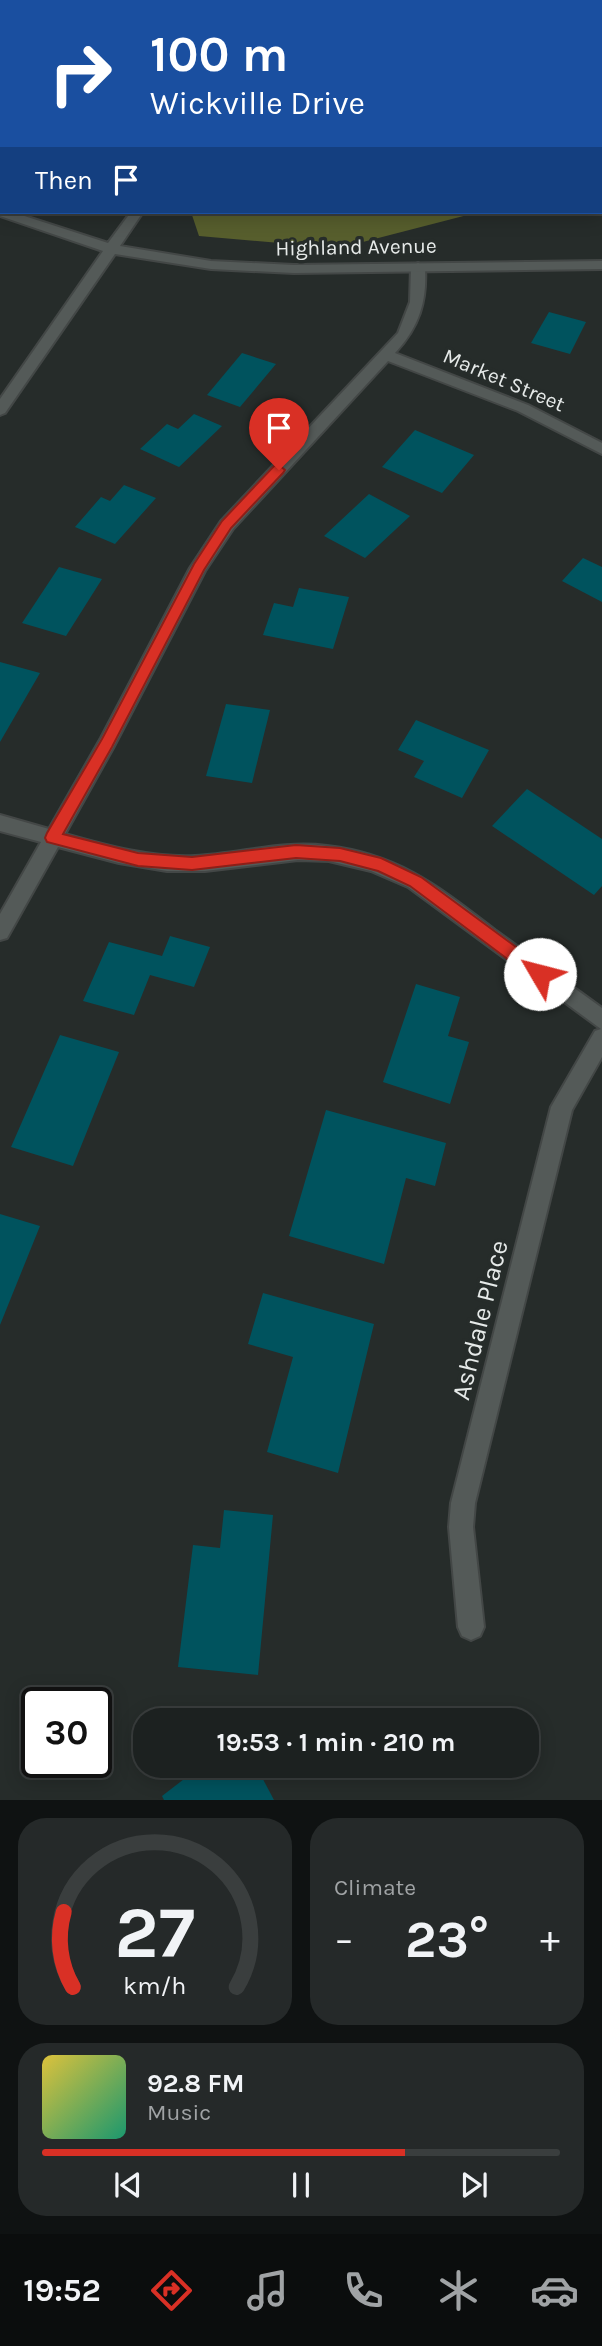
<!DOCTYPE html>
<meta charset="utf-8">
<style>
:root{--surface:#1c2120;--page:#252929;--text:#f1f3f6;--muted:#a0a3a5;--line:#3a3e3e;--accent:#d93025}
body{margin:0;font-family:Karla,sans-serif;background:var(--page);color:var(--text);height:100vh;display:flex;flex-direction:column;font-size:26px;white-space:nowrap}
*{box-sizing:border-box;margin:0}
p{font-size:23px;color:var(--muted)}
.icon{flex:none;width:38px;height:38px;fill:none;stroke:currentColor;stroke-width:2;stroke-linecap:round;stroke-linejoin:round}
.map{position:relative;height:1800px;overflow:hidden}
.side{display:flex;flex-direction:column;gap:18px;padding:18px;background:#0f1212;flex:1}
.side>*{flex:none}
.top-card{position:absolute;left:0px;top:0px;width:602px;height:214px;box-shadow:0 4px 18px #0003,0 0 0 2px var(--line);background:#1a4fa0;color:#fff;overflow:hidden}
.speed{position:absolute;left:21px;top:1687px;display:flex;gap:14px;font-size:35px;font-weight:700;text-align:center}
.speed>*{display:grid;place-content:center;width:91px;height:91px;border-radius:50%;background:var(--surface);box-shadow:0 4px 18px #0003,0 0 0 2px var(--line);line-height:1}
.speed .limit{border:4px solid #111;border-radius:10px;background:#fff;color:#111}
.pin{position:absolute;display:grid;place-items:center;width:60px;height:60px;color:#fff;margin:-72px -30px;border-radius:50% 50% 50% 0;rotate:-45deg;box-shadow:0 0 7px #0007}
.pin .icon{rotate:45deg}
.me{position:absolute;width:77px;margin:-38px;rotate:307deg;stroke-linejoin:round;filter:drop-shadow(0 0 5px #0008)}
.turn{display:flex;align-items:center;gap:24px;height:147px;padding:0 35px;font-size:32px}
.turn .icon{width:91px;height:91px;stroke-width:2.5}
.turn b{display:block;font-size:49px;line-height:60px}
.then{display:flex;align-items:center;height:66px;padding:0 35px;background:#0003;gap:14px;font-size:26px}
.big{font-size:52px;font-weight:700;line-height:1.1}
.side .card{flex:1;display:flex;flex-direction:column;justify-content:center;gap:10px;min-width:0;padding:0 24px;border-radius:28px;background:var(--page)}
.side .dial{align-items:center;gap:0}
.dial svg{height:182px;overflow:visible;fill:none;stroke:var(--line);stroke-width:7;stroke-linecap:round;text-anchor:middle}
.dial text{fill:var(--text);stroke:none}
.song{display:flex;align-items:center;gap:21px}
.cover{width:84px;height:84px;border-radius:10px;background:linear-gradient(135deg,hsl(50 70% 55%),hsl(160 70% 35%))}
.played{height:7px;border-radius:4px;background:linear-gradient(90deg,var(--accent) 70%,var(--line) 70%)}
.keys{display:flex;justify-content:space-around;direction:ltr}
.heat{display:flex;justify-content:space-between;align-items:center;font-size:38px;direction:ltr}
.side .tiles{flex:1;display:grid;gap:18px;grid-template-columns:1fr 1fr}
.card:last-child{grid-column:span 2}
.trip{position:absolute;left:133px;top:1708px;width:406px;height:70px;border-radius:28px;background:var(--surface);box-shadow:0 4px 18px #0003,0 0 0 2px var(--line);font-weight:700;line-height:70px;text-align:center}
.dock{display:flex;height:112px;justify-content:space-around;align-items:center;background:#0b0d0d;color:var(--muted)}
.dock .icon{width:49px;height:49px}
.dock .current{color:var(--accent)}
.dock b{font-size:32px;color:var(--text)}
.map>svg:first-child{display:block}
.forest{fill:#575e2d}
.building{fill:#00535e}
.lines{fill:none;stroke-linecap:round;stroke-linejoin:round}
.minor-casing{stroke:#434746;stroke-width:4}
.tertiary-casing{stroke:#434746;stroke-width:4}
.minor{fill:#545a58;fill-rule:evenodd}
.tertiary{fill:#545a58;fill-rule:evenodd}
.route{fill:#d93025;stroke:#8d1f18;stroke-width:2}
.labels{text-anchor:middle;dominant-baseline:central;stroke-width:7;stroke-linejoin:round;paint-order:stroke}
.far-street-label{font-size:21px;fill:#e6eae9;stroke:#262c2a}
.street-label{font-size:26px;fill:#e6eae9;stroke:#262c2a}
</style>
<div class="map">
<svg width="602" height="1800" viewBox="0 0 602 1800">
<rect width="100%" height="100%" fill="#262c2a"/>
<g class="forest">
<polygon points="308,0 602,0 602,179 600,2"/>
<polygon points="191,212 479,212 359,243 280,243 199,236"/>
</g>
<g class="building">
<polygon points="549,312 586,322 570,354 531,343"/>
<polygon points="242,353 276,364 240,407 207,395"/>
<polygon points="194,414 222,426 179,467 140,449 167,424 178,429"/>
<polygon points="415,430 474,455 442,493 382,467"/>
<polygon points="124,485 156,498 115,544 75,527 101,497 110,501"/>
<polygon points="369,494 410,516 365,558 324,536"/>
<polygon points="583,558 602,567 602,602 562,581"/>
<polygon points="59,567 102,579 66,636 22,623"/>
<polygon points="299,588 349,597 333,649 263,635 274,603 293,607"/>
<polygon points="0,662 40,673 0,742"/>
<polygon points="226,704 270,710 252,783 206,776"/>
<polygon points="416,720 489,750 462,798 414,777 424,761 398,750"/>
<polygon points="527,789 602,839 602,886 594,895 492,826"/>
<polygon points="170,936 210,947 194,987 150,975 134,1015 83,1001 109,942 162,956"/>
<polygon points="416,984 460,997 448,1036 469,1042 450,1104 383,1082"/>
<polygon points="60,1035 119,1052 73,1166 11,1147"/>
<polygon points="326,1110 446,1143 435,1186 406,1178 384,1264 289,1236"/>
<polygon points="0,1214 40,1226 0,1325"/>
<polygon points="263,1293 374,1324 338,1473 267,1452 293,1357 248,1344"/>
<polygon points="224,1510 273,1515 258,1675 178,1667 193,1545 220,1548"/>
<polygon points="201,1766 256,1766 274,1800 164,1800 162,1796"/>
</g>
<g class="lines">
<g class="minor-casing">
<path id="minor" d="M418,263L425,267C427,302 419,327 395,353L528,405L602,443V454L518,411L388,361L233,529L205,571L113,748L65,834C107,846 152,858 195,856C240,854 282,840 327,846C399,854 440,888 495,930C531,956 566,982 602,1008V1057L572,1110L475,1503L473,1527L484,1627L480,1636L471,1640L462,1636L458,1627L449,1527L451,1503L551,1107L595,1031L601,1029L408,887L371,871L329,861L298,860L205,871H167L119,863L58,847L7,938L0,940V914L41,842L0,831V815L49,829L101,738L190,568L221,521L398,333L410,302L411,267Z"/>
</g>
<g class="tertiary-casing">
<g id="tertiary">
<polygon points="273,0 285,0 272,2"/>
<polygon points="0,208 2,212 12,212 108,243 131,212 143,212 120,246 211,261 294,265 602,261 602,269 294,273 211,269 115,254 5,413 0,415 0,399 103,251 0,216"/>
</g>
</g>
<use href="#minor" class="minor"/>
<use href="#tertiary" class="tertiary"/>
</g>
<polygon class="route" points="279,465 285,470 283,473 231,528 204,570 112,747 63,834 138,853 192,857 296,845 340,848 381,858 421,877 546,969 548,974 546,979 540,981 534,979 410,886 378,871 340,861 296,858 192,870 138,866 47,842 45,838 47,833 102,739 194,564 222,521 274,466"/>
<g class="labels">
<g class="far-street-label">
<text transform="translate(356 247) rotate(-1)">Highland Avenue</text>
<text transform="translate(504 380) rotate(23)">Market Street</text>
</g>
<g class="street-label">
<text transform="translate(480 1320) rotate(-76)">Ashdale Place</text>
</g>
</g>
</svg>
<div class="speed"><div class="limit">30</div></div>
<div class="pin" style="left:279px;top:470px;background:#d93025"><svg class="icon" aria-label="arrive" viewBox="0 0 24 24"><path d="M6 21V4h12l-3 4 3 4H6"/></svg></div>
<svg class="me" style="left:540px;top:974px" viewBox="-20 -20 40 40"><circle r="19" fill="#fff"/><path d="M0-13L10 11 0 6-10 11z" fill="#d93025"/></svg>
<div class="trip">19:53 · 1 min · 210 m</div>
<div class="top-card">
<div class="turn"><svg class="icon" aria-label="right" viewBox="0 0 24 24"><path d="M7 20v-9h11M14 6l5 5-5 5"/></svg><div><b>100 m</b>Wickville Drive</div></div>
<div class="then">Then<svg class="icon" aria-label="arrive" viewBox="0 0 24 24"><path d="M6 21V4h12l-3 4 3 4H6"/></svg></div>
</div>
</div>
<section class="side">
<div class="tiles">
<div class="card dial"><svg viewBox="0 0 100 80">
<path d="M14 69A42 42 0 1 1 86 69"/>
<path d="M14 69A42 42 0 0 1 10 36" stroke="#d93025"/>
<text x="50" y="56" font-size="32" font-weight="700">27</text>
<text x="50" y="72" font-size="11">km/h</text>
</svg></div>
<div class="card"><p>Climate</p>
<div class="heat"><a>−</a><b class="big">23°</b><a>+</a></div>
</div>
<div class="card">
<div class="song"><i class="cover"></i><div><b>92.8 FM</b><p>Music</p></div></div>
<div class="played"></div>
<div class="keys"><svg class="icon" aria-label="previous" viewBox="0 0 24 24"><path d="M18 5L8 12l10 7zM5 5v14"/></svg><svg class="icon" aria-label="pause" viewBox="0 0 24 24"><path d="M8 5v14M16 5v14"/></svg><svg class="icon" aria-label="next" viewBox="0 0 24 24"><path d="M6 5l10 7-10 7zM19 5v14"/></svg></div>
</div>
</div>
</section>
<nav class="dock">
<b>19:52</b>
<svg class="icon current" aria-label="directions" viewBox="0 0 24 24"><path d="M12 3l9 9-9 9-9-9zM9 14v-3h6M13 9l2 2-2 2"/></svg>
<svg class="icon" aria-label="music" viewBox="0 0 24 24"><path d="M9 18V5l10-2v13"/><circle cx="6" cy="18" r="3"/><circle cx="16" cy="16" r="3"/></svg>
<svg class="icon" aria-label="phone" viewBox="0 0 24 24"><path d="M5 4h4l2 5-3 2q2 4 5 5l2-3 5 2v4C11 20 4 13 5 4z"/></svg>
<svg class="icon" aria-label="climate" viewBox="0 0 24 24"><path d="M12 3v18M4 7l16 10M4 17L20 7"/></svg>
<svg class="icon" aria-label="car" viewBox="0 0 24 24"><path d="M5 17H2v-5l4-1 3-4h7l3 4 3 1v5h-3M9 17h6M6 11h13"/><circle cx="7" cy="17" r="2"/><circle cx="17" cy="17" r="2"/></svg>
</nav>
